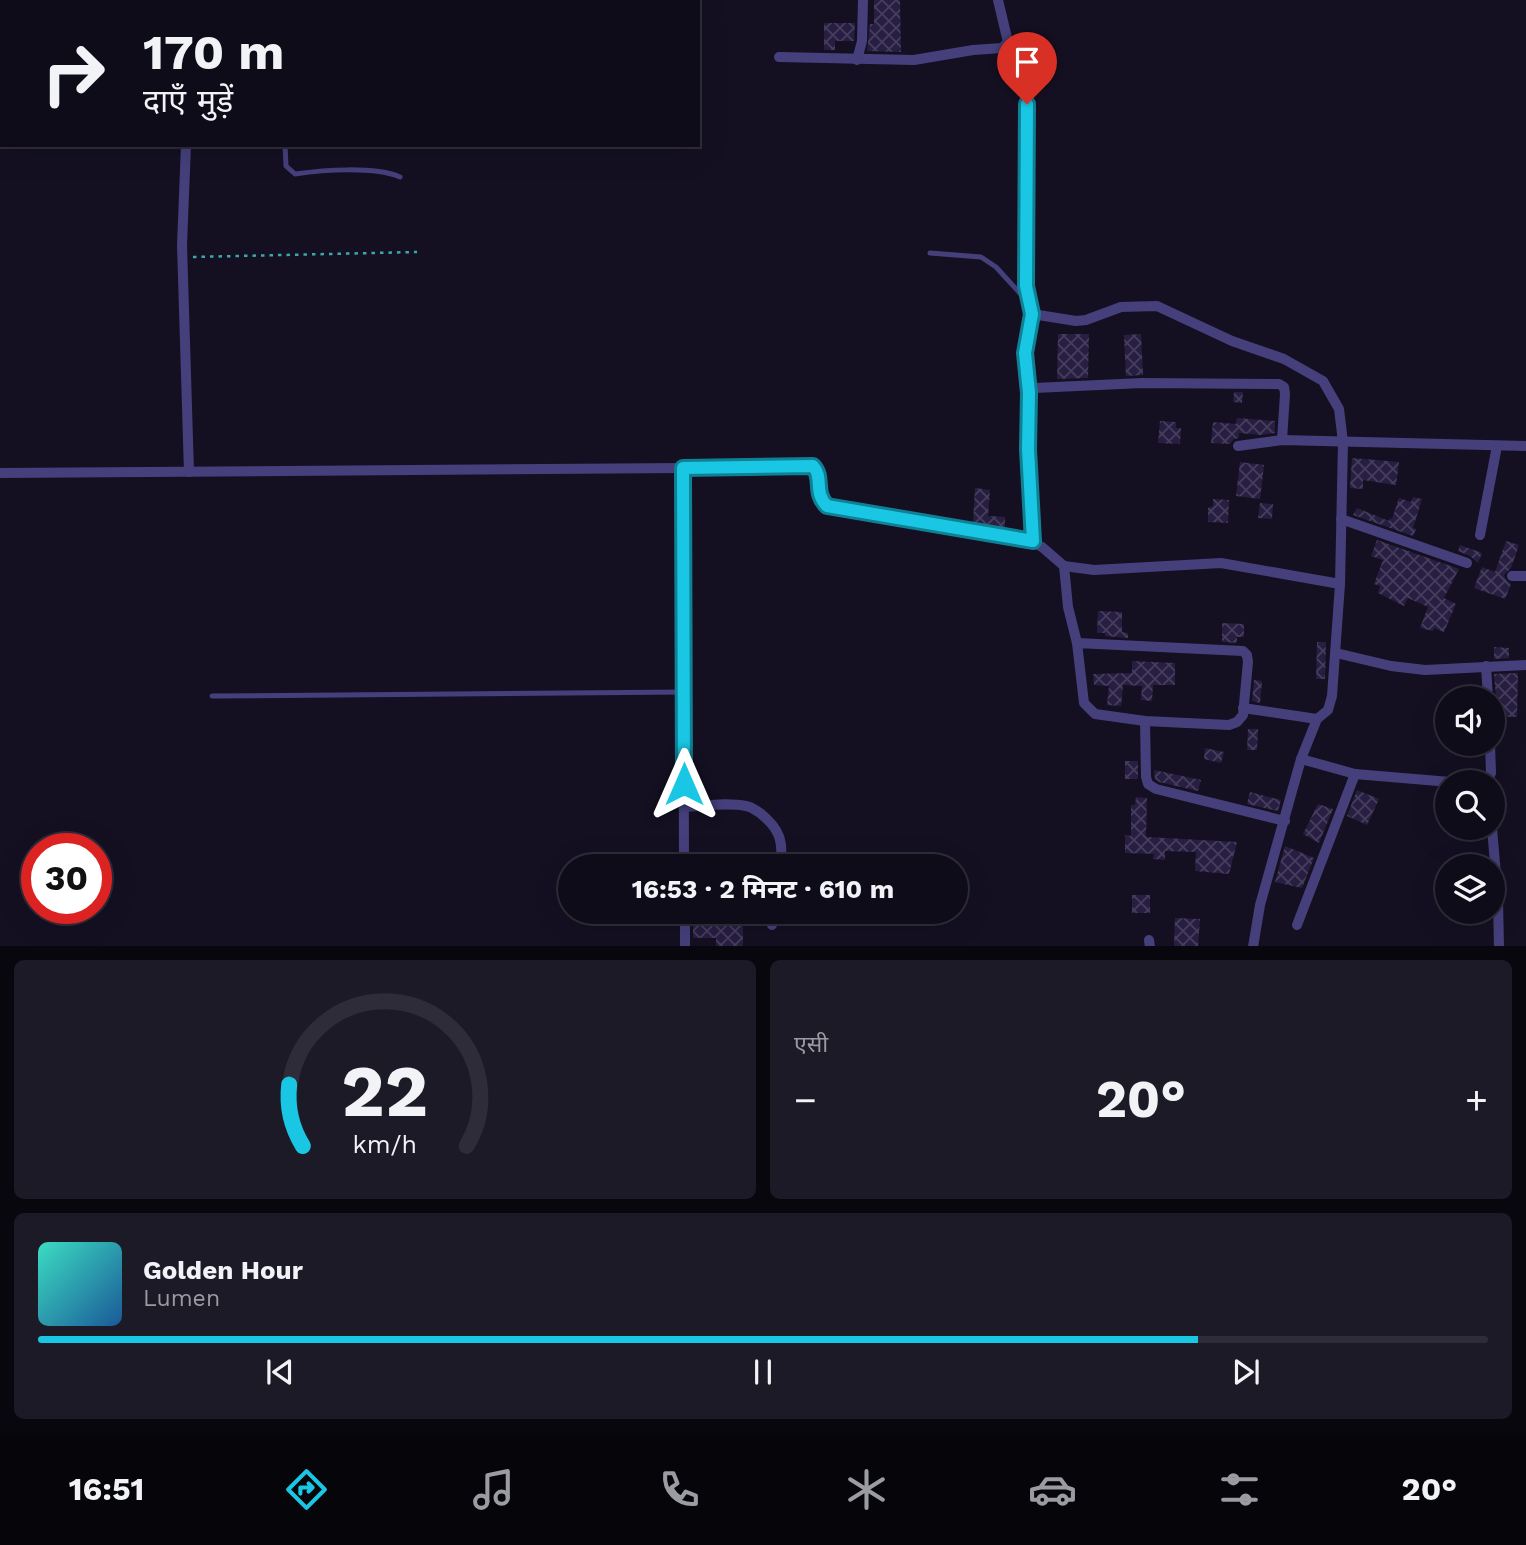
<!DOCTYPE html>
<html lang="hi">
<meta charset="utf-8">
<style>
:root{--surface:#0f0c1a;--page:#1d1a27;--text:#f1f3f6;--muted:#9b9ba2;--line:#2f2c39;--accent:#19c7e4}
body{margin:0;font-family:"Work Sans","Noto Sans Devanagari",sans-serif;background:var(--page);color:var(--text);height:100vh;display:flex;flex-direction:column;font-size:26px;white-space:nowrap}
*{box-sizing:border-box;margin:0}
p{font-size:23px;color:var(--muted)}
.icon{flex:none;width:38px;height:38px;fill:none;stroke:currentColor;stroke-width:2;stroke-linecap:round;stroke-linejoin:round}
.map{position:relative;height:946px;overflow:hidden}
.drawer{display:flex;flex-direction:column;gap:14px;padding:14px;background:#08070e;flex:1}
.drawer>*{flex:none}
.hud{position:absolute;left:0px;top:0px;width:700px;height:147px;box-shadow:0 7px 28px #0002,0 0 0 2px var(--line);background:#0f0c1a;color:var(--text);overflow:hidden}
.buttons{position:absolute;left:1435px;top:686px;display:grid;gap:14px}
.buttons a{display:grid;place-items:center;width:70px;height:70px;border-radius:50%;background:var(--surface);box-shadow:0 7px 28px #0002,0 0 0 2px var(--line);font-size:35px}
.speed{position:absolute;left:21px;top:833px;display:flex;gap:14px;font-size:35px;font-weight:700;text-align:center}
.speed>*{display:grid;place-content:center;width:91px;height:91px;border-radius:50%;background:var(--surface);box-shadow:0 7px 28px #0002,0 0 0 2px var(--line);line-height:1}
.speed .limit{border:10px solid #d22;background:#fff;color:#111}
.pin{position:absolute;display:grid;place-items:center;width:60px;height:60px;color:#fff;margin:-72px -30px;border-radius:50% 50% 50% 0;rotate:-45deg;box-shadow:0 0 7px #0007}
.pin .icon{rotate:45deg}
.me{position:absolute;width:77px;margin:-38px;rotate:0deg;stroke-linejoin:round;filter:drop-shadow(0 0 5px #0008)}
.turn{display:flex;align-items:center;gap:24px;height:147px;padding:0 28px;font-size:32px}
.turn .icon{width:91px;height:91px;stroke-width:2.5}
.turn b{display:block;font-size:49px;line-height:60px}
.big{font-size:52px;font-weight:700;line-height:1.1}
.drawer .card{flex:1;display:flex;flex-direction:column;justify-content:center;gap:10px;min-width:0;padding:0 24px;border-radius:10px;background:var(--page)}
.drawer .dial{align-items:center;gap:0}
.dial svg{height:182px;overflow:visible;fill:none;stroke:var(--line);stroke-width:7;stroke-linecap:round;text-anchor:middle}
.dial text{fill:var(--text);stroke:none}
.song{display:flex;align-items:center;gap:21px}
.cover{width:84px;height:84px;border-radius:10px;background:linear-gradient(135deg,hsl(170 70% 55%),hsl(210 70% 35%))}
.played{height:7px;border-radius:4px;background:linear-gradient(90deg,var(--accent) 80%,var(--line) 80%)}
.keys{display:flex;justify-content:space-around;direction:ltr}
.heat{display:flex;justify-content:space-between;align-items:center;font-size:38px;direction:ltr}
.drawer .tiles{flex:1;display:grid;gap:14px;grid-template-columns:1fr 1fr}
.card:last-child{grid-column:span 2}
.trip{position:absolute;left:558px;top:854px;width:410px;height:70px;border-radius:35px;background:var(--surface);box-shadow:0 7px 28px #0002,0 0 0 2px var(--line);font-weight:700;line-height:70px;text-align:center}
.tab-bar{display:flex;height:112px;justify-content:space-around;align-items:center;background:#06050a;color:var(--muted)}
.tab-bar .icon{width:49px;height:49px}
.tab-bar .on{color:var(--accent)}
.tab-bar b{font-size:32px;color:var(--text)}
.map>svg:first-child{display:block}
.building{fill:url(#building-cross-hatch)}
.lines{fill:none;stroke-linecap:round;stroke-linejoin:round}
.path{stroke:#3ca9a7;stroke-width:2.5;stroke-dasharray:3.5 5;stroke-linecap:butt}
.service{stroke:#45407c;stroke-width:5}
.minor{stroke:#45407c;stroke-width:10}
.secondary{stroke:#7f77f0;stroke-width:14}
.route-casing{stroke:#108194;stroke-width:18}
.route{stroke:#19c7e4;stroke-width:12}
</style>
<div class="map">
<svg width="1526" height="947" viewBox="0 0 1526 947">
<defs>
<pattern id="building-cross-hatch" width="8" height="8" patternUnits="userSpaceOnUse" patternTransform="scale(1.75)"><rect width="8" height="8" fill="#271e41"/><path d="M0 0l8 8M0 8l8-8" fill="none" stroke="#463e5d"/></pattern>
</defs>
<rect width="100%" height="100%" fill="#141022"/>
<g class="building">
<polygon points="874,0 900,0 901,52 867,51 870,24 874,24"/>
<polygon points="824,23 855,23 854,41 835,41 835,50 824,50"/>
<polygon points="1058,334 1089,334 1088,378 1057,379"/>
<polygon points="1141,334 1143,375 1126,376 1124,335"/>
<polygon points="1234,392 1243,392 1242,403 1233,402"/>
<polygon points="1237,418 1275,421 1275,433 1260,435 1239,433 1239,438 1234,439 1230,444 1211,443 1213,422 1236,424"/>
<polygon points="1160,421 1176,422 1176,428 1181,428 1180,444 1158,443"/>
<polygon points="1352,458 1399,462 1396,485 1363,480 1363,489 1350,488"/>
<polygon points="1240,462 1264,465 1260,499 1236,496"/>
<polygon points="975,488 990,490 988,516 1005,517 1005,528 973,522"/>
<polygon points="1413,497 1422,499 1413,528 1416,529 1413,536 1353,515 1357,508 1389,521 1390,518 1392,519 1399,498 1411,502"/>
<polygon points="1213,499 1229,500 1228,523 1208,522 1208,508 1213,506"/>
<polygon points="1260,503 1273,504 1272,519 1258,518"/>
<polygon points="1377,540 1459,569 1444,598 1456,604 1444,632 1434,628 1433,631 1420,628 1428,607 1408,598 1404,606 1378,593 1380,586 1374,584 1383,560 1371,556"/>
<polygon points="1506,541 1519,545 1511,568 1504,575 1506,580 1511,584 1505,599 1474,588 1482,567 1495,572"/>
<polygon points="1460,545 1482,553 1478,563 1470,556 1458,551"/>
<polygon points="1098,611 1122,612 1122,632 1128,633 1128,638 1105,636 1105,633 1097,633"/>
<polygon points="1222,623 1244,624 1244,637 1237,637 1237,643 1222,642"/>
<polygon points="1317,642 1326,642 1325,679 1316,679"/>
<polygon points="1494,647 1509,648 1509,658 1494,659"/>
<polygon points="1132,661 1175,663 1175,685 1153,685 1152,701 1141,700 1142,686 1123,685 1121,706 1107,705 1109,686 1094,685 1093,674 1132,673"/>
<polygon points="1518,673 1517,717 1493,717 1493,704 1496,698 1494,674"/>
<polygon points="1254,680 1262,681 1260,703 1252,701"/>
<polygon points="1248,729 1258,729 1257,750 1247,750"/>
<polygon points="1205,748 1224,752 1221,763 1204,759"/>
<rect x="1125" y="761" width="13" height="18"/>
<polygon points="1154,770 1201,780 1198,791 1159,782 1155,779"/>
<polygon points="1357,790 1379,799 1367,825 1347,816"/>
<polygon points="1250,792 1281,800 1278,811 1247,804"/>
<polygon points="1136,797 1147,798 1146,837 1237,842 1229,874 1195,871 1196,852 1165,851 1165,860 1153,859 1154,854 1125,853 1125,835 1131,836 1131,805 1135,805"/>
<polygon points="1318,804 1333,809 1319,843 1303,834"/>
<polygon points="1285,846 1314,858 1302,888 1275,882"/>
<rect x="1132" y="895" width="18" height="18"/>
<polygon points="706,912 743,912 743,947 716,947 716,938 693,938 693,916 706,917"/>
<polygon points="1175,918 1200,919 1198,947 1174,947"/>
</g>
<g class="lines">
<polyline class="path" points="193,257 417,252"/>
<g class="service">
<path d="M285,145L286,166L295,174C323,170 374,166 400,177"/>
<polyline points="930,253 981,257 996,267 1027,301"/>
<polyline points="212,696 685,692"/>
</g>
<g class="minor">
<polyline points="1008,42 1017,56 1026,82 1026,287 1032,314 1025,346 1029,393"/>
<polyline points="779,57 914,60 973,50 1002,48 1008,42 998,0"/>
<polyline points="857,60 862,41 863,0"/>
<polyline points="186,145 182,245 189,472"/>
<polyline points="1032,314 1076,321 1086,320 1121,307 1157,306 1232,341 1284,359 1323,381 1339,409 1343,442 1340,584 1332,696 1328,710 1317,719 1301,759 1260,905 1253,947"/>
<polyline points="1238,446 1282,440 1526,446"/>
<polyline points="683,468 684,866"/>
<path d="M0,473L683,468L813,465C824,478 814,494 827,506L1025,539L1042,547L1064,566L1094,570L1221,563L1340,584"/>
<polyline points="1341,519 1467,563"/>
<polyline points="1480,535 1497,446"/>
<polyline points="1033,541 1028,401 1029,393 1034,388 1142,383 1279,384 1284,387 1285,394 1282,440"/>
<polyline points="1064,566 1068,607 1077,643 1084,703 1095,714 1145,721 1229,725 1237,722 1243,715 1248,662 1247,655 1243,651 1077,643"/>
<polyline points="1512,576 1526,576"/>
<polyline points="1336,653 1391,666 1425,670 1526,665"/>
<polyline points="1486,666 1488,698"/>
<polyline points="1243,708 1317,719"/>
<polyline points="1145,721 1146,777 1148,784 1156,789 1285,821"/>
<polyline points="1301,759 1355,774 1450,782"/>
<polyline points="1487,782 1491,773 1490,744"/>
<path d="M684,807C704,806 727,802 746,806C752,807 755,810 760,813C780,829 784,842 780,866"/>
<polyline points="1492,828 1498,899 1499,947"/>
<polyline points="685,912 685,947"/>
<polyline points="772,925 774,912"/>
<polyline points="1297,925 1355,774"/>
<polyline points="1149,940 1150,947"/>
</g>
<g class="secondary">
<polyline points="76,0 79,2"/>
<polyline points="288,0 288,2"/>
</g>
</g>
<g class="lines">
<g class="route-casing">
<path id="route" d="M684,784L683,468L813,466C824,478 813,492 827,506L1033,541L1028,449L1029,393L1025,353L1032,314L1026,286L1027,104"/>
</g>
<use href="#route" class="route"/>
</g>
</svg>
<div class="buttons">
<a><svg class="icon" aria-label="sound" viewBox="0 0 24 24"><path d="M4 9h4l5-4v14l-5-4H4zM17 9q2 3 0 6"/></svg></a>
<a><svg class="icon" aria-label="search" viewBox="0 0 24 24"><circle cx="10" cy="10" r="6"/><path d="M15 15l6 6"/></svg></a>
<a><svg class="icon" aria-label="layers" viewBox="0 0 24 24"><path d="M12 4l9 5-9 5-9-5zM3 14l9 5 9-5"/></svg></a>
</div>
<div class="speed"><div class="limit">30</div></div>
<div class="pin" style="left:1027px;top:104px;background:#d93025"><svg class="icon" aria-label="arrive" viewBox="0 0 24 24"><path d="M6 21V4h12l-3 4 3 4H6"/></svg></div>
<svg class="me" style="left:684px;top:784px" viewBox="-20 -20 40 40"><path d="M0-17L14 15 0 8-14 15z" fill="#19c7e4" stroke="#fff" stroke-width="4"/></svg>
<div class="trip">16:53 · 2 मिनट · 610 m</div>
<div class="hud">
<div class="turn"><svg class="icon" aria-label="right" viewBox="0 0 24 24"><path d="M7 20v-9h11M14 6l5 5-5 5"/></svg><div><b>170 m</b>दाएँ मुड़ें</div></div>
</div>
</div>
<section class="drawer">
<div class="tiles">
<div class="card dial"><svg viewBox="0 0 100 80">
<path d="M14 69A42 42 0 1 1 86 69"/>
<path d="M14 69A42 42 0 0 1 8 42" stroke="#19c7e4"/>
<text x="50" y="56" font-size="32" font-weight="700">22</text>
<text x="50" y="72" font-size="11">km/h</text>
</svg></div>
<div class="card"><p>एसी</p>
<div class="heat"><a>−</a><b class="big">20°</b><a>+</a></div>
</div>
<div class="card">
<div class="song"><i class="cover"></i><div><b>Golden Hour</b><p>Lumen</p></div></div>
<div class="played"></div>
<div class="keys"><svg class="icon" aria-label="previous" viewBox="0 0 24 24"><path d="M18 5L8 12l10 7zM5 5v14"/></svg><svg class="icon" aria-label="pause" viewBox="0 0 24 24"><path d="M8 5v14M16 5v14"/></svg><svg class="icon" aria-label="next" viewBox="0 0 24 24"><path d="M6 5l10 7-10 7zM19 5v14"/></svg></div>
</div>
</div>
</section>
<nav class="tab-bar">
<b>16:51</b>
<svg class="icon on" aria-label="directions" viewBox="0 0 24 24"><path d="M12 3l9 9-9 9-9-9zM9 14v-3h6M13 9l2 2-2 2"/></svg>
<svg class="icon" aria-label="music" viewBox="0 0 24 24"><path d="M9 18V5l10-2v13"/><circle cx="6" cy="18" r="3"/><circle cx="16" cy="16" r="3"/></svg>
<svg class="icon" aria-label="phone" viewBox="0 0 24 24"><path d="M5 4h4l2 5-3 2q2 4 5 5l2-3 5 2v4C11 20 4 13 5 4z"/></svg>
<svg class="icon" aria-label="climate" viewBox="0 0 24 24"><path d="M12 3v18M4 7l16 10M4 17L20 7"/></svg>
<svg class="icon" aria-label="car" viewBox="0 0 24 24"><path d="M5 17H2v-5l4-1 3-4h7l3 4 3 1v5h-3M9 17h6M6 11h13"/><circle cx="7" cy="17" r="2"/><circle cx="17" cy="17" r="2"/></svg>
<svg class="icon" aria-label="filters" viewBox="0 0 24 24"><path d="M4 7h16M4 17h16"/><circle cx="9" cy="7" r="2"/><circle cx="15" cy="17" r="2"/></svg>
<b>20°</b>
</nav>
